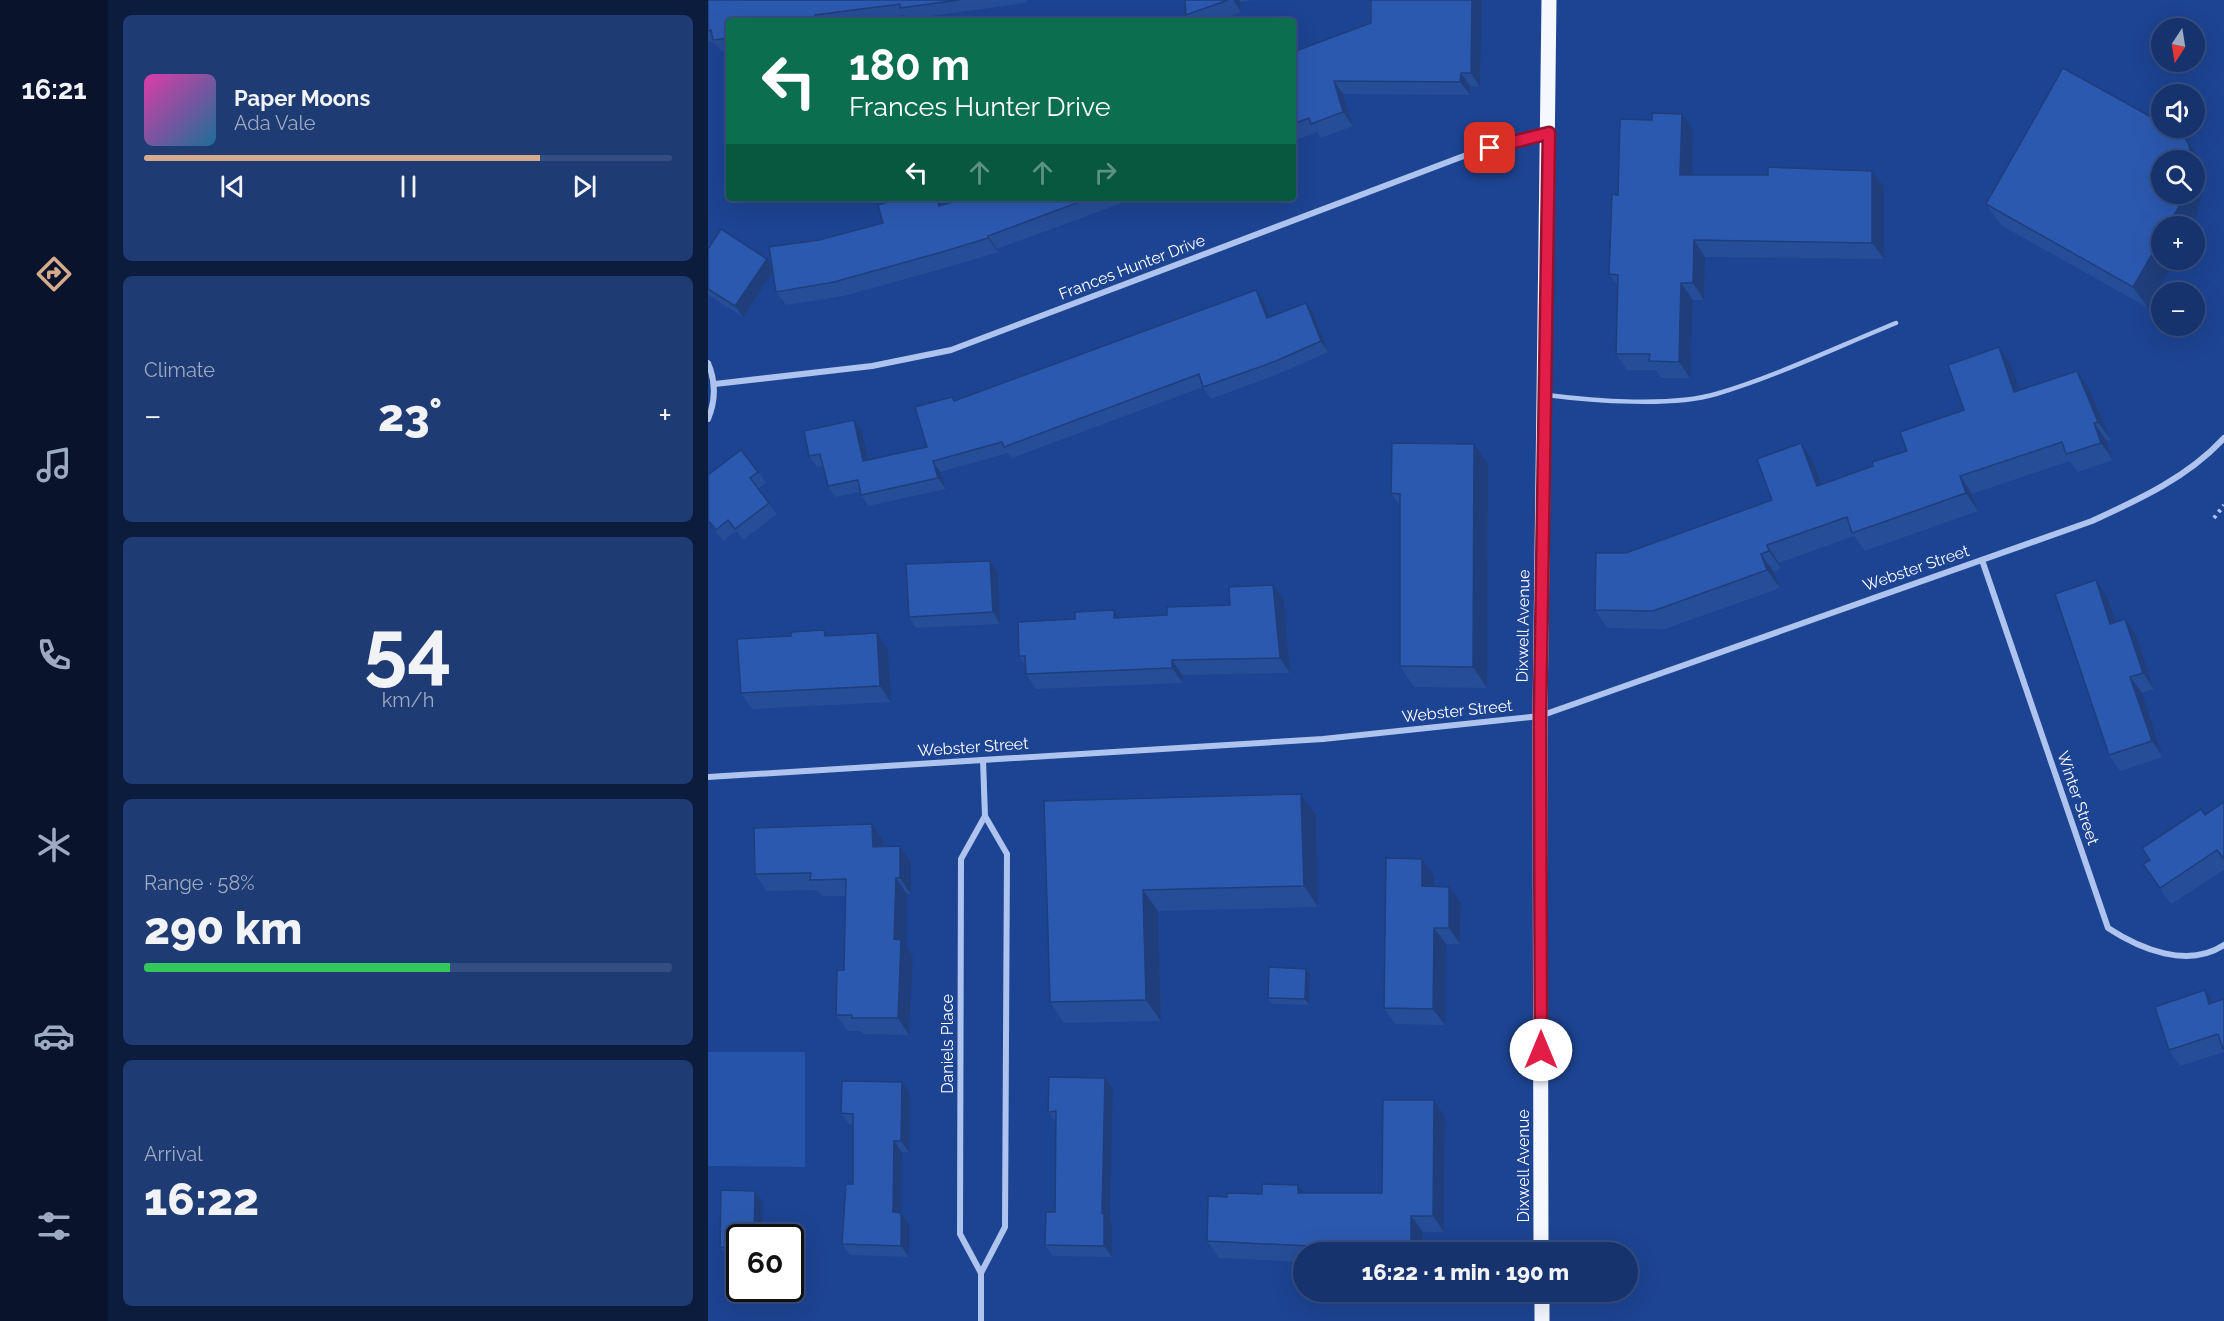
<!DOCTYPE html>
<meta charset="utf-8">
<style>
:root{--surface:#16336e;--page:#1f3b73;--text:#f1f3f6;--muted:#9eaac2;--line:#354e81;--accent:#d6ab8b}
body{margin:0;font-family:Raleway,sans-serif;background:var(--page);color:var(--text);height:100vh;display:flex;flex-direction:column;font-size:22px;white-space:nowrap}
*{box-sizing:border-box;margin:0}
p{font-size:20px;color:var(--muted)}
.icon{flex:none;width:33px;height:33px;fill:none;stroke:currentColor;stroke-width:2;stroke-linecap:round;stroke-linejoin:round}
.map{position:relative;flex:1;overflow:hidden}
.side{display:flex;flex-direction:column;gap:15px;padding:15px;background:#0c1c3c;width:600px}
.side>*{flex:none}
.top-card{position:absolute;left:18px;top:18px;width:570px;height:183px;border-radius:6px;box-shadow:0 6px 24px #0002,0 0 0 2px var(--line);background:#0b6e4f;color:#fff;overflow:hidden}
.needle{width:39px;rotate:192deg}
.fabs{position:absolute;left:1443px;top:18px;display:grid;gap:12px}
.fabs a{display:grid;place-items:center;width:54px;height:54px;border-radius:50%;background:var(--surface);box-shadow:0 6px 24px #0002,0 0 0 2px var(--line);font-size:30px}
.speed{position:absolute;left:18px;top:1224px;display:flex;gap:12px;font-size:30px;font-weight:700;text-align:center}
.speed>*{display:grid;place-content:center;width:78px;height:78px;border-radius:50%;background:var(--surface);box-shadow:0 6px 24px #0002,0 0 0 2px var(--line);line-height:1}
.speed .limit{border:3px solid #111;border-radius:9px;background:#fff;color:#111}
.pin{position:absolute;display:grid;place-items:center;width:51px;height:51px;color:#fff;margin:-26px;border-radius:12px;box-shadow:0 3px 9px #0006}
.me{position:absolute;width:66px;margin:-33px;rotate:0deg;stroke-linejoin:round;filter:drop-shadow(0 0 4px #0008)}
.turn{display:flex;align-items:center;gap:21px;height:126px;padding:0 24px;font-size:27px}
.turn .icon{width:78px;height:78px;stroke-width:2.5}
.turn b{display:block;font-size:42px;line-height:51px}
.lanes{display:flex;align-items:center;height:57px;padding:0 24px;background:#0003;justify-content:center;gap:30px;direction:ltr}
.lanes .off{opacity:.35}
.big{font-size:45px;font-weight:800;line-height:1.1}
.side .widget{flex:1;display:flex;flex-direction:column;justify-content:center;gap:9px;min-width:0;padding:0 21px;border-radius:9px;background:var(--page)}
.side .dial{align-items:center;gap:0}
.dial b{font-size:78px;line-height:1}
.song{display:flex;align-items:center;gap:18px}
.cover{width:72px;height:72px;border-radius:9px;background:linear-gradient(135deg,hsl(320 70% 55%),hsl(200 70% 35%))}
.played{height:6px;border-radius:3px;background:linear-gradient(90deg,var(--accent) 75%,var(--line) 75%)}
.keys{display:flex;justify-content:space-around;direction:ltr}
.heat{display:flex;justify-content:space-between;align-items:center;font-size:33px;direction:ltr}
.charge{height:9px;border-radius:4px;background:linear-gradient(90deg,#34c759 58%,var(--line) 0)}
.trip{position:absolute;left:585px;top:1242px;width:345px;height:60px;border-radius:30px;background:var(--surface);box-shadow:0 6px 24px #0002,0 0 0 2px var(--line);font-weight:800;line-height:60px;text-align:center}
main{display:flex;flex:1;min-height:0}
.tab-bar{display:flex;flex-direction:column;width:108px;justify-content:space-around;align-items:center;background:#09142c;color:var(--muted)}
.tab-bar .icon{width:42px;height:42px}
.tab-bar .on{color:var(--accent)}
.tab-bar b{font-size:27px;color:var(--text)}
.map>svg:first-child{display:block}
.green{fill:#2654ab}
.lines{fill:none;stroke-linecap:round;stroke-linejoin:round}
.path{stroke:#aec4ee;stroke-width:4;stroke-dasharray:3 4.5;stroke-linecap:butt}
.service{stroke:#aec4ee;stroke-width:4.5}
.minor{stroke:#aec4ee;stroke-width:6}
.primary{stroke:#f5f8ff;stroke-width:15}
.wall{fill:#264d97}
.shaded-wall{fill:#1f3e7b}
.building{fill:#2c59b0;stroke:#1f3e7b;stroke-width:1.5}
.route-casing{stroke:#92132f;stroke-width:15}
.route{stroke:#e11d48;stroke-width:10}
.labels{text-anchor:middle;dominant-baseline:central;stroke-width:6;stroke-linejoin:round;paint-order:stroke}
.street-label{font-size:16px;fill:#fff;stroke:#1d4492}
</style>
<main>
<nav class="tab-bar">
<b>16:21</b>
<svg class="icon on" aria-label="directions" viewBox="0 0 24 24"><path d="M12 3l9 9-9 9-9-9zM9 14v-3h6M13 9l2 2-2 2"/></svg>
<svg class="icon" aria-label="music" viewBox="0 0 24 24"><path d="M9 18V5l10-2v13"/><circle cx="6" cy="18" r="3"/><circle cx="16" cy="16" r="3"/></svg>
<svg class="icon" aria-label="phone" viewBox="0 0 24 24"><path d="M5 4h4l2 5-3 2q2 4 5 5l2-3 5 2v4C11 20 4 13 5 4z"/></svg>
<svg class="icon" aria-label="climate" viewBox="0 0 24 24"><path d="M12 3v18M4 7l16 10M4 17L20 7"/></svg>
<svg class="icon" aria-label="car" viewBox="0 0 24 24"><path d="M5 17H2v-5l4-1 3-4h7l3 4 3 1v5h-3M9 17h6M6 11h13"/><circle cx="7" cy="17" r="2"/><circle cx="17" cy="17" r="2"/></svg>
<svg class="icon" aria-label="filters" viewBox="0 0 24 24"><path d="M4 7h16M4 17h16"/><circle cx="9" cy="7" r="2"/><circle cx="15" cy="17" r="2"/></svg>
</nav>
<section class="side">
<div class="widget">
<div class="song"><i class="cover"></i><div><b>Paper Moons</b><p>Ada Vale</p></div></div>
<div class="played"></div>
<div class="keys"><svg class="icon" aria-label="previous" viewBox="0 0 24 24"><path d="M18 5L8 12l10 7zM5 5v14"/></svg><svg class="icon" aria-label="pause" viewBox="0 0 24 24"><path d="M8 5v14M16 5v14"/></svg><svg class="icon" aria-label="next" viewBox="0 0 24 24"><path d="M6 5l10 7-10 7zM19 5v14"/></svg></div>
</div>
<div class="widget"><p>Climate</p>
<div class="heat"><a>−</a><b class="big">23°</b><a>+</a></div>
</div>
<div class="widget dial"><b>54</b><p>km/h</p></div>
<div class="widget"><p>Range · 58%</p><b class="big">290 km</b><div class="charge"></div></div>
<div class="widget"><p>Arrival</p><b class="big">16:22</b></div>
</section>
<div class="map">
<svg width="1516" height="1321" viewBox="0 0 1516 1321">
<rect width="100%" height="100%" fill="#1d4492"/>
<polygon class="green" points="0,1052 97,1052 97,1167 0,1166"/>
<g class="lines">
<polyline class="path" points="1506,518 1516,505"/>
<path class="service" d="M839,395C885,401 964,407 1008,394C1069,376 1129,347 1188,323"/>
<g class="minor">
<path d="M0,363C8,382 8,400 0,419"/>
<polyline points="7,384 164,366 243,350 769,151 837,134"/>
<path d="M1274,560L1400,928C1432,949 1480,969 1516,945"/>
<path d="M0,777L615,739L832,716L1384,521C1432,499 1480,477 1516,438"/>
<polyline points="273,1273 297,1227 299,854 277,816 275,760"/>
<polyline points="273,1321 273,1273 252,1234 253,859 277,816"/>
</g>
<g class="primary">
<polyline points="833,1252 832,716 841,0"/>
<polyline points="834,1292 834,1321"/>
</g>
</g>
<g class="wall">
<polygon points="0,0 318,0 319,3 200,19 197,15 152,21 21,21 21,50 13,51 6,42 0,42"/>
<polygon points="477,0 545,0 532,2 533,12 509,21 482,21 478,15"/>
<polygon points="663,0 774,0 772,87 762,86 762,95 635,94 645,126 613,138 609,132 585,141 585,52 663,23"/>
<polygon points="985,130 984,175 1176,187 1176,259 997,257 996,300 985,300 982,378 953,378 948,370 919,370 908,354 910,286 901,274 910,195"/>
<polygon points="1491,157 1496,166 1497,182 1486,226 1454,226 1440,308 1293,225 1278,204"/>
<polygon points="194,198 232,198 236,205 258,198 428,198 289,249 290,252 244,266 136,296 78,305 68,292 65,272 35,317 0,295 0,249 59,259 64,267 111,240 175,223"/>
<polygon points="556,301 562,317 598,303 606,314 620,352 575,372 503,399 495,387 304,458 300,453 232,472 238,489 160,506 153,495 152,492 127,497 120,486 115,466 109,467 101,456 146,420 154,431 160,460 219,447 244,397 247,400"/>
<polygon points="1291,347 1303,365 1312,390 1369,371 1381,389 1403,440 1399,441 1405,460 1370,472 1362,461 1264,494 1270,511 1157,551 1146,536 1071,563 1073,568 1066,572 1072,588 957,629 899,628 887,610 918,553 1064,500 1105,461 1114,484 1165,466 1199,451 1256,410"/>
<polygon points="780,464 779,688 706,687 692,666 692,506 683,493"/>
<polygon points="50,472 58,483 50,489 69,514 35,540 28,531 15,541 0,521 0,475"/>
<polygon points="282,561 290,572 292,624 208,628 201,617"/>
<polygon points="1399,596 1408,622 1417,619 1428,635 1446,689 1434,693 1455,757 1412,771 1401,755"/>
<polygon points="576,600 582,673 474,675 475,683 328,689 318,674 317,665 311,656 411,617 459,615 522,605"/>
<polygon points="121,636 180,650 183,702 44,709 33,693"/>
<polygon points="336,801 608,815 610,907 450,911 453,1021 356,1023 342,1002"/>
<polygon points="1516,802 1516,870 1463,904 1435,864"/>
<polygon points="164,824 175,840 175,846 192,846 203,862 203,894 199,894 198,946 205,956 201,1035 155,1034 153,1031 140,1031 128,1015 136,970 138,896 114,896 109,890 59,891 47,874"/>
<polygon points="714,859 726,875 726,886 741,887 753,903 752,944 738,944 737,1025 687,1024 676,1008"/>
<polygon points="598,969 602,974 601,1005 564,1004 560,998"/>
<polygon points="1516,999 1516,1052 1472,1066 1461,1050 1505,1003"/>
<polygon points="194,1082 202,1093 201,1152 194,1152 193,1213 201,1224 201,1257 142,1255 134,1244 145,1184 145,1124 141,1124 133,1113"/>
<polygon points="405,1089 402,1220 404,1224 404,1257 345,1256 337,1245 347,1212 348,1122 340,1112"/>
<polygon points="726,1100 737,1117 736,1232 715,1232 714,1252 596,1252 596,1262 511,1258 499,1241 519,1197 596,1193 674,1193"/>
<polygon points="55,1202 54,1238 32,1238 32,1259 20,1258 12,1247"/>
</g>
<g class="shaded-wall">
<polygon points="525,0 531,0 532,2 533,12"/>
<polygon points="764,0 774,0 772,87 763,73"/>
<polygon points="753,73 762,86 762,95 752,82"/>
<polygon points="626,81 635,94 645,126 635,112"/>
<polygon points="974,114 985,130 984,192 972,175"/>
<polygon points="1476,136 1491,157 1496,166 1497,182 1486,226 1460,226 1474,194 1486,194 1486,160 1483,160"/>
<polygon points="1164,171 1176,187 1176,259 1164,243"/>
<polygon points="228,198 232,198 235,202 241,220 231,206"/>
<polygon points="280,236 289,249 290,252 280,238"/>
<polygon points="1454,237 1454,260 1467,260 1440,308 1425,287"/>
<polygon points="986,240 997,257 996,300 985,283"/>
<polygon points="59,259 66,270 35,317 27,306"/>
<polygon points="973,283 985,300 982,378 971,362"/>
<polygon points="548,290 556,301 566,329 559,318"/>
<polygon points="598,303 606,314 620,352 613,341"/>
<polygon points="1291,347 1303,365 1319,410 1306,392"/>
<polygon points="1369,371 1381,389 1403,440 1390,422"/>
<polygon points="146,420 154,431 163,472 155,461"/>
<polygon points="1386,423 1399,441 1405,460 1393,443"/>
<polygon points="1093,443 1105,461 1121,503 1109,486"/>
<polygon points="766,444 780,464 779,688 765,667"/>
<polygon points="225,461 232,472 238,489 230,478"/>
<polygon points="1252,476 1264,494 1270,511 1258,493"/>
<polygon points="1059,545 1071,563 1073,568 1061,551"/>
<polygon points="1053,554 1066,572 1072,588 1059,570"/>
<polygon points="282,561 290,572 292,624 285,612"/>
<polygon points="1388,580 1399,596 1414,640 1402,624"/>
<polygon points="565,585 576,600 582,673 572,658"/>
<polygon points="406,610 416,625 406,618"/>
<polygon points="1417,619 1428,635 1446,689 1435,673"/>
<polygon points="169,633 180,650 183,702 172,686"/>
<polygon points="464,660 474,675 475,683 464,668"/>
<polygon points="1422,677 1434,693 1455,757 1444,741"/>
<polygon points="593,794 608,815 610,907 596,886"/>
<polygon points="164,824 175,840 176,863 165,847"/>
<polygon points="192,846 203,862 203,894 192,878"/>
<polygon points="714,859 726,875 726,902 714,886"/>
<polygon points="188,878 199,894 198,946 205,956 201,1035 190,1018 186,939"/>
<polygon points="741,887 753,903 752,944 741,928"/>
<polygon points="435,890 450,911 453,1021 438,1000"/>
<polygon points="726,928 738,944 737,1025 725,1009"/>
<polygon points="598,969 602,974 601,1005 597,999"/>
<polygon points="1497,990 1508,1007 1501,1004"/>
<polygon points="397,1078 405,1089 402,1220 404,1224 404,1257 396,1246 394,1213"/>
<polygon points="194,1082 202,1093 201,1152 193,1141"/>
<polygon points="726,1100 737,1117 736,1232 725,1216"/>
<polygon points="186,1141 194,1152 193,1223 185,1212"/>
<polygon points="590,1185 601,1201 590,1193"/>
<polygon points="47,1191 55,1202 54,1238 46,1238"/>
<polygon points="193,1213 201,1224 201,1257 193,1246"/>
<polygon points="703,1216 715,1232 714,1252 710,1252 703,1242"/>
<polygon points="644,1242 651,1252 647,1252 644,1248"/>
</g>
<g class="building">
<polygon points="0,0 251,0 192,8 192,4 107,15 108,21 21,21 21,38 5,40 3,30 0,31"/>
<polygon points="477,0 520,0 478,15"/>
<polygon points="663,0 764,0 763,73 753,73 752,82 626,81 635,112 603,124 601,118 585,124 585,52 663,23"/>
<polygon points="1355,68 1454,123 1454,128 1461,128 1476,136 1481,145 1483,160 1454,160 1454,194 1474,194 1470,208 1460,226 1454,226 1454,237 1425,287 1278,204"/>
<polygon points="944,113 974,114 972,175 1060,175 1060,167 1164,171 1164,243 986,240 985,283 973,283 971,362 941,361 942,354 908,354 910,275 901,274 904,194 910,195 912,119 944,120"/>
<polygon points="194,198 228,198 231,206 258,198 382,198 280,236 280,238 234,252 126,282 68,292 61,247 111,240 175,223 170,205"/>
<polygon points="13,229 59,259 27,306 0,289 0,249"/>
<polygon points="548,290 559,318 598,303 613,341 568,361 495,387 491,374 296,447 294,442 225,461 230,478 153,495 150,480 120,486 112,454 101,456 96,431 146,420 155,461 219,447 207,407 244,397 246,401"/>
<polygon points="1291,347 1306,392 1369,371 1390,422 1386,423 1393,443 1358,454 1354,442 1252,476 1258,493 1144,533 1139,517 1059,545 1061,551 1053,554 1059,570 945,611 887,610 888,553 918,553 1064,500 1049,459 1093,443 1109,486 1165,466 1164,462 1199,451 1192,432 1256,410 1240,365"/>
<polygon points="684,443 766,444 765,667 692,666 692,494 683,493"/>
<polygon points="33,450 50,472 42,478 61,503 27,529 20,520 8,530 0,520 0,475"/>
<polygon points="282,561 285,612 201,617 198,564"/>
<polygon points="1388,580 1402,624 1417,619 1435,673 1422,677 1444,741 1401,755 1347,594"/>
<polygon points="565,585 572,658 464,660 464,668 318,674 317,656 311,656 310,622 367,619 367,612 406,610 406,618 459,615 459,607 522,605 521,587"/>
<polygon points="116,630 117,636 169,633 172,686 33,693 29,639 83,636 83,632"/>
<polygon points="593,794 596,886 435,890 438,1000 342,1002 336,801"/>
<polygon points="1516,802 1516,859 1509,850 1452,888 1435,864 1442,860 1434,848 1493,809 1497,815"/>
<polygon points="164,824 165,847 192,846 192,878 188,878 186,939 193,940 190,1018 144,1018 144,1015 128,1015 129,970 136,970 138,879 102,880 103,873 47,874 46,828"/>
<polygon points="678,858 714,859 714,886 741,887 741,928 726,928 725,1009 676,1008"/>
<polygon points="561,967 598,969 597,999 560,998"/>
<polygon points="1497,990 1501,1004 1516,999 1516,1049 1515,1049 1510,1034 1461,1050 1447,1007"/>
<polygon points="341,1077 397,1078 394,1213 396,1213 396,1246 337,1245 338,1212 347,1212 348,1111 340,1112"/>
<polygon points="134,1081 194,1082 193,1141 186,1141 185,1212 193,1213 193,1246 134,1244 138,1184 145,1184 145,1114 133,1113"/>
<polygon points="675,1100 726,1100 725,1216 703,1216 703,1242 644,1242 644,1248 499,1241 500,1196 519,1197 519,1193 554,1194 554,1184 590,1185 590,1193 674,1193"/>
<polygon points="13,1190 47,1191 46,1238 32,1238 32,1248 12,1247"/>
</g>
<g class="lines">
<g class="route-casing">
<polyline id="route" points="782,148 841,133 832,716 833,1050"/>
</g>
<use href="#route" class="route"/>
</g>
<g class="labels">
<g class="street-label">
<text transform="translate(424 267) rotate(-21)">Frances Hunter Drive</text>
<text transform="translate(1208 568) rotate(-19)">Webster Street</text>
<text transform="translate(815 626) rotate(-89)">Dixwell Avenue</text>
<text transform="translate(749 711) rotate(-6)">Webster Street</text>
<text transform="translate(265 747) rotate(-4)">Webster Street</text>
<text transform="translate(1370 798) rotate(71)">Winter Street</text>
<text transform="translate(239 1044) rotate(-90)">Daniels Place</text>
<text transform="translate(815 1166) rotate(-90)">Dixwell Avenue</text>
</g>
</g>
</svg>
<div class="fabs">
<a><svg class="needle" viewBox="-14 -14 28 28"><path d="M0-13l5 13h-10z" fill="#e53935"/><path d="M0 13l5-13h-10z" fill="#9eaac2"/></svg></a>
<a><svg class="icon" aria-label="sound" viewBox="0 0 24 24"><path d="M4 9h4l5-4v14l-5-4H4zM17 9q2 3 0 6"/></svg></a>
<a><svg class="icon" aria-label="search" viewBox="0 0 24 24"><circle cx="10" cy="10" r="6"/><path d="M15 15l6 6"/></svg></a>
<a>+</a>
<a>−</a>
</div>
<div class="speed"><div class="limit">60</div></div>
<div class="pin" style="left:782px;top:148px;background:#d93025"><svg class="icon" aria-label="arrive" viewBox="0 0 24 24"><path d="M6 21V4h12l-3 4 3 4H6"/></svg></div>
<svg class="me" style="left:833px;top:1050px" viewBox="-20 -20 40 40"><circle r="19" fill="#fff"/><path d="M0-13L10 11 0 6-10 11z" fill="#e11d48"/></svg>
<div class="trip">16:22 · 1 min · 190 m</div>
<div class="top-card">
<div class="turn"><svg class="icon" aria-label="left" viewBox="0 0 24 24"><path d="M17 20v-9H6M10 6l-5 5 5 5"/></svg><div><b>180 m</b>Frances Hunter Drive</div></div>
<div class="lanes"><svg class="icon" aria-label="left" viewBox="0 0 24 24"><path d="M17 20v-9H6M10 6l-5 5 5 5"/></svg><svg class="icon off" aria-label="ahead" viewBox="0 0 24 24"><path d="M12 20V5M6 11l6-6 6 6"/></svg><svg class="icon off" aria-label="ahead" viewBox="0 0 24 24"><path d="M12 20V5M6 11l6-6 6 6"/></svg><svg class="icon off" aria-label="right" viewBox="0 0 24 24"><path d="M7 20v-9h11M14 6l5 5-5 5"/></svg></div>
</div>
</div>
</main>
